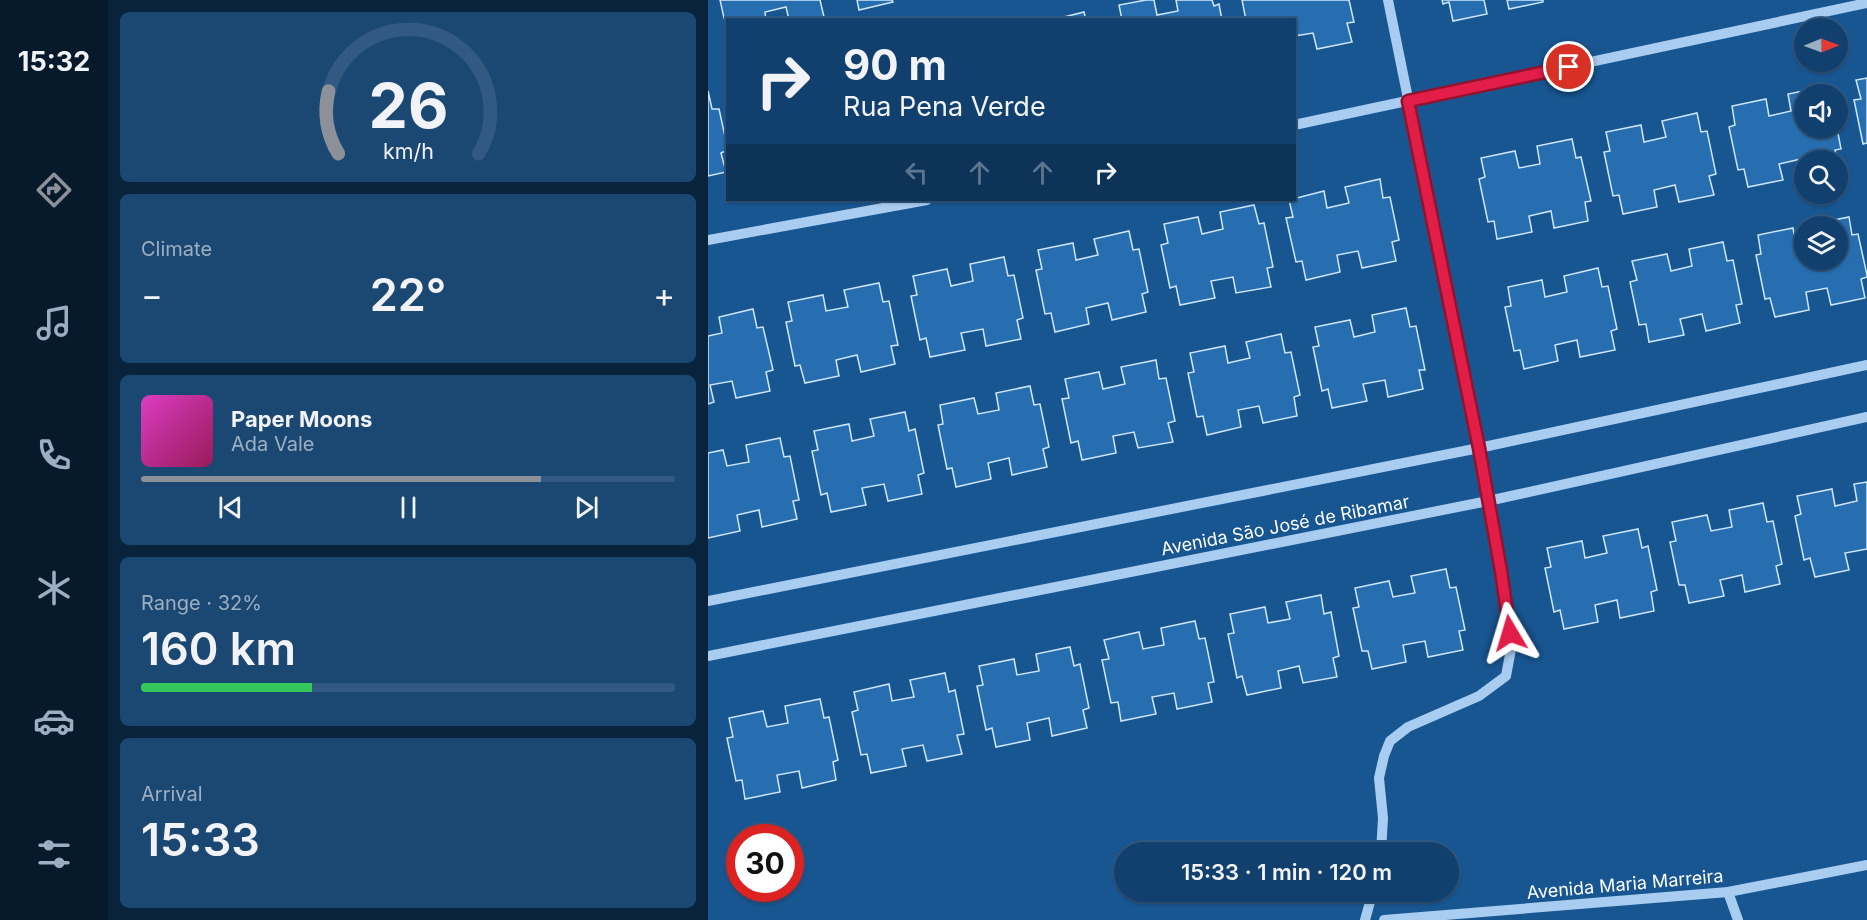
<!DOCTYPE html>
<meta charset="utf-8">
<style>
:root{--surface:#12406e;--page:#1b4773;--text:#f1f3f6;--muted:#9cafc2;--line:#315981;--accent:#8c9099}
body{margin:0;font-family:Inter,sans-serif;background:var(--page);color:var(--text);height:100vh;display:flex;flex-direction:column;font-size:22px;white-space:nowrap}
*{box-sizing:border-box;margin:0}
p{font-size:20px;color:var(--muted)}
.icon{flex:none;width:33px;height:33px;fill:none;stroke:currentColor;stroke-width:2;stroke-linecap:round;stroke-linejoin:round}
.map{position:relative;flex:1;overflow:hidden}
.side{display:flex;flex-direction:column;gap:12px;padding:12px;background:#0a233c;width:600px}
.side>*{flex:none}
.guide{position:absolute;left:18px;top:18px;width:570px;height:183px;border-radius:0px;box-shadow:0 2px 4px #0004,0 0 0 2px var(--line);background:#12406e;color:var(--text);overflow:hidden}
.needle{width:39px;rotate:89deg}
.fabs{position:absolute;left:1086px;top:18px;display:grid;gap:12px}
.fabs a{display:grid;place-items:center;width:54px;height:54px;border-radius:50%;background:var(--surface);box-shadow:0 2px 4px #0004,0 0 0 2px var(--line);font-size:30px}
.speed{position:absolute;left:18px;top:824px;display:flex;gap:12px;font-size:30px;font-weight:700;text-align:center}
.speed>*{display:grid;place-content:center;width:78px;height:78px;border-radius:50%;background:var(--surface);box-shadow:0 2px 4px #0004,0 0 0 2px var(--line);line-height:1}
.speed .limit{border:9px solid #d22;background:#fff;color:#111}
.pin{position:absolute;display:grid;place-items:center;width:51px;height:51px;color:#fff;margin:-26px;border:3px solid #fff;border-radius:50%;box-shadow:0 2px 6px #0007}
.me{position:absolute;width:66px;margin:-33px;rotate:353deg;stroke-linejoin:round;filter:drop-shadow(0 0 4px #0008)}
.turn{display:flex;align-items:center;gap:21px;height:126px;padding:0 18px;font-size:27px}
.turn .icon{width:78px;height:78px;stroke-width:2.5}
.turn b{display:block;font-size:42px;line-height:51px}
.lanes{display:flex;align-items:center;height:57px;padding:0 18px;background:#0003;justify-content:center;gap:30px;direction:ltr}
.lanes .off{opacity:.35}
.big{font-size:45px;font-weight:600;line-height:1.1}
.side .widget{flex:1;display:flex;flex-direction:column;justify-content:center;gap:9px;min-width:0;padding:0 21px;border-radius:9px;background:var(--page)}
.side .dial{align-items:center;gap:0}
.dial svg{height:156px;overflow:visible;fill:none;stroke:var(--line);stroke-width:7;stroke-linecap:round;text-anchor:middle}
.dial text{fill:var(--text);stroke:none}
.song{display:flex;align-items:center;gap:18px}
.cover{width:72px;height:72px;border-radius:9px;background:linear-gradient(135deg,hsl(310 70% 55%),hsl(330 70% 35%))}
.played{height:6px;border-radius:3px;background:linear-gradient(90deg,var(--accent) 75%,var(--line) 75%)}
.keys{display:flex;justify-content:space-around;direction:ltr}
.heat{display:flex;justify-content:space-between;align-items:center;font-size:33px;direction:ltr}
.charge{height:9px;border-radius:4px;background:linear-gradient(90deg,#34c759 32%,var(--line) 0)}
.trip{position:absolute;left:406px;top:842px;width:345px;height:60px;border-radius:30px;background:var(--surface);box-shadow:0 2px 4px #0004,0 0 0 2px var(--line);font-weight:600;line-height:60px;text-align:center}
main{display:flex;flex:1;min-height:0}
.tab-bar{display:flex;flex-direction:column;width:108px;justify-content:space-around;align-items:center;background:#071a2c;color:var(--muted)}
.tab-bar .icon{width:42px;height:42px}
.tab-bar .selected{color:var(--accent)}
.tab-bar b{font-size:27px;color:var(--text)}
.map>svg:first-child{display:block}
.building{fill:#276eb0;stroke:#cee6fb;stroke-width:1.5}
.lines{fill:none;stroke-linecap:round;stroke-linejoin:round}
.minor{stroke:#a8cdf0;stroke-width:10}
.route-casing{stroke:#92132f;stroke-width:15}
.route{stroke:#e11d48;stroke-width:10}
.labels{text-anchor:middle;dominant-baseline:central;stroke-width:6;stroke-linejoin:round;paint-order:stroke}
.street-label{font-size:18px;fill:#fff;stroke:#185692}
</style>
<main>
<nav class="tab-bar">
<b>15:32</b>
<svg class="icon selected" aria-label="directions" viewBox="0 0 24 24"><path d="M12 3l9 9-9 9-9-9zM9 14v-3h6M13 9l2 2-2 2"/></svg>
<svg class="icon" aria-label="music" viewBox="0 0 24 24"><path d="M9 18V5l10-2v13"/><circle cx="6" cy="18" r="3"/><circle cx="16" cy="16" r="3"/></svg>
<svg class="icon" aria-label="phone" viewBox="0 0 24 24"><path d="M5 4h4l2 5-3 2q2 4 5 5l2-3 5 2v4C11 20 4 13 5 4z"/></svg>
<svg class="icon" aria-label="climate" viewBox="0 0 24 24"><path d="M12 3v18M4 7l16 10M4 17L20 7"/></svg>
<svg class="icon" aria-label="car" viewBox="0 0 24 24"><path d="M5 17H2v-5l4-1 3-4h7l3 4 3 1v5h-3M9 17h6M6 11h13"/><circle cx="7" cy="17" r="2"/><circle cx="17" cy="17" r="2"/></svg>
<svg class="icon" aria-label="filters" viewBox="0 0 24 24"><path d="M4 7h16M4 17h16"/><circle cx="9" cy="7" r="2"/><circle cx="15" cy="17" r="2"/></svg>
</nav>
<section class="side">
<div class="widget dial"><svg viewBox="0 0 100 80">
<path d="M14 69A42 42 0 1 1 86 69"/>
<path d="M14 69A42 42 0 0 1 9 37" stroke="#8c9099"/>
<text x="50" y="56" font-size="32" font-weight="700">26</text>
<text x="50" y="72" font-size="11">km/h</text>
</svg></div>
<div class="widget"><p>Climate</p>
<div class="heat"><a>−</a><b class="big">22°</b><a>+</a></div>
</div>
<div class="widget">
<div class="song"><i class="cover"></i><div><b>Paper Moons</b><p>Ada Vale</p></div></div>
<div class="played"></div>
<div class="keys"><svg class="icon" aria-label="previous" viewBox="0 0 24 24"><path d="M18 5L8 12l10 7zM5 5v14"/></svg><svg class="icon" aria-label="pause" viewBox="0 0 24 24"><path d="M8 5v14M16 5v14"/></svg><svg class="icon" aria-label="next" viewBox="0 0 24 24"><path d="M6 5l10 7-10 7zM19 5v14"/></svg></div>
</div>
<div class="widget"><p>Range · 32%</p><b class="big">160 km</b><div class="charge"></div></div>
<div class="widget"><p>Arrival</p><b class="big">15:33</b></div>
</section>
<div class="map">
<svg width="1159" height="920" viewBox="0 0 1159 920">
<rect width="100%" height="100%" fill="#185692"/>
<g class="building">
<polygon points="12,0 112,0 116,17 104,20 81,20 78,7 57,12 58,20 22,20 22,17 16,18"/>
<polygon points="149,0 184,0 185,2 151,10"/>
<polygon points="438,0 446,0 449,15 470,11 468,0 504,0 506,6 511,4 514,20 414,20 411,5"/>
<polygon points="534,0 641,0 646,22 639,23 644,42 609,49 605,33 586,36 586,20 538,20"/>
<polygon points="734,0 776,0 779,14 745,21 741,2 735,4"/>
<polygon points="799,0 835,0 835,2 801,9"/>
<polygon points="376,12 378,20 344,20"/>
<polygon points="1159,78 1159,143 1155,144 1146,100 1153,99 1148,80"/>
<polygon points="1114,87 1116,94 1096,94 1096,128 1129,128 1133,149 1127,150 1129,160 1096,160 1096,176 1093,159 1071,164 1075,180 1040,187 1036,169 1030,170 1021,127 1027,125 1024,106 1058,99 1061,116 1083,111 1080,94"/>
<polygon points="0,91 4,109 11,109 20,150 13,153 18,172 0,176"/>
<polygon points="989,113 993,132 999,131 1008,174 1001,176 1006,195 971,202 967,185 946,190 949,207 915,214 911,195 905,196 896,152 902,151 898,132 933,125 936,142 958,137 954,121"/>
<polygon points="864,139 868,158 873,157 883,201 877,202 880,221 846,228 843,211 821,216 824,232 789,239 786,221 780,222 771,179 777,177 773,158 807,151 811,168 832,164 829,146"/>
<polygon points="672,179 675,198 682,197 691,240 684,242 688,261 654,268 650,251 629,255 632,272 598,280 594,261 588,262 578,218 585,217 581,200 616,191 619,208 641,203 637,187"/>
<polygon points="546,205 551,224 556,223 565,267 559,268 563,287 528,293 525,277 503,281 507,298 472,305 468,286 462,288 453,245 460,243 456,224 490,217 494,234 515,229 512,212"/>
<polygon points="1141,217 1144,235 1150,234 1159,275 1159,277 1153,279 1157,298 1123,305 1119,288 1098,292 1101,310 1067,317 1062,298 1057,299 1048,255 1053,254 1050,235 1085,228 1088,245 1096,243 1096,260 1130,260 1130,226 1107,226 1106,224"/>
<polygon points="421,231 425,250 431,249 440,292 434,294 438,312 404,320 400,303 378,308 381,324 347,332 343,313 337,314 328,270 334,269 330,250 365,243 368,260 390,255 386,239"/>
<polygon points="1015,242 1019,261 1025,260 1034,304 1028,305 1032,323 998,331 994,314 972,319 976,335 941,342 938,324 931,325 922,282 929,280 924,261 959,254 963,271 984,266 981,249"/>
<polygon points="296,257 300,276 306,275 315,318 309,320 313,339 278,346 275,329 253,333 257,350 222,357 218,338 212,340 203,296 209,295 205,276 239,269 243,286 265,281 262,264"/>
<polygon points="890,268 894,287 900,286 909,329 903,331 907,350 872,357 869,340 847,345 850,361 816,369 812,350 806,351 797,307 803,306 800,287 834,280 837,297 859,292 856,276"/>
<polygon points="171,283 175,302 181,301 190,345 183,346 187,364 153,372 149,355 128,360 131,376 97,383 92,365 87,366 78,322 84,321 80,302 115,295 118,311 140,307 136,290"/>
<polygon points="698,308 702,327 708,326 717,370 711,370 715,389 680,397 677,380 655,384 659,401 624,408 620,389 614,391 605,347 611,346 607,327 642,320 646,337 667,332 664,315"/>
<polygon points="45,309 49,328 55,327 65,370 58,372 62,391 28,398 24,381 2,385 6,402 0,404 0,336 14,333 11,317"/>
<polygon points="573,334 577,353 583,352 592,395 586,397 589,416 555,423 551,406 530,410 533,427 499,435 495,416 489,417 480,373 486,372 482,353 517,346 520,363 542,358 538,342"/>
<polygon points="448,360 451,379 458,378 467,421 460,423 465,442 430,448 426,432 405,436 408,453 374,460 370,441 363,443 354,399 361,398 357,379 391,372 395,389 417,384 413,367"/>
<polygon points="322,386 326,405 332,404 341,447 335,449 339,467 304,475 301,458 280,463 283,479 248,487 244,468 239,469 230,425 235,424 232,405 266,398 270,414 291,410 288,393"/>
<polygon points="197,412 201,431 207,429 216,473 210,475 214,494 180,501 176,484 154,488 158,505 123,512 119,493 113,495 104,451 110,450 106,431 141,424 144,441 166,436 162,419"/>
<polygon points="72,438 76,457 82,456 91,500 85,501 89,519 54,527 51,510 29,515 32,531 0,538 0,453 15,450 19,466 41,462 38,445"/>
<polygon points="1159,482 1159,549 1137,553 1141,570 1107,577 1102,558 1096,560 1087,516 1093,514 1089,496 1124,489 1127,506 1149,501 1146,484"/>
<polygon points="1055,503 1059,522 1065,521 1074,564 1068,566 1072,584 1037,592 1034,575 1012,580 1016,596 981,603 977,585 971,585 962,542 968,541 964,522 999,515 1003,531 1024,527 1021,510"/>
<polygon points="930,529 934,548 940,546 949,590 943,592 946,611 912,618 909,600 887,605 890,622 856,629 852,610 846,612 837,568 843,567 839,548 874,541 877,558 899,553 895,536"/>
<polygon points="738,569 742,588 748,587 757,630 751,631 755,650 720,657 717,641 695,645 698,662 664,669 660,651 654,651 645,608 651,607 647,588 681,581 685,597 707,593 703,576"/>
<polygon points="613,595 616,614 623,612 631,656 625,658 629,677 595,683 591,666 570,671 573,688 539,695 534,676 529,678 520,634 526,633 522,614 557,607 560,623 582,619 578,602"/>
<polygon points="487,621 491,639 497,638 506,682 500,683 504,702 469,709 466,693 444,697 448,714 413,721 410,702 403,703 394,660 401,659 396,640 431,632 435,649 456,645 453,628"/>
<polygon points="362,647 366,666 372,664 381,708 375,710 379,728 344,736 341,718 319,723 322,740 288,747 284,728 278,730 269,686 275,685 271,666 306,659 309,675 331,671 328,654"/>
<polygon points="237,673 241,692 247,690 256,734 249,735 254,754 219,761 215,745 194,749 198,766 163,773 159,754 153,755 144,712 150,710 146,692 181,684 184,701 206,697 202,680"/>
<polygon points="112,699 116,718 121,717 130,760 125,762 128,780 94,788 91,771 69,775 72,792 37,799 34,780 28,781 19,738 25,737 21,718 55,711 59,727 80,723 77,706"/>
</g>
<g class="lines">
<g class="minor">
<polyline points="586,125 1159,3"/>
<polyline points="0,240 219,200"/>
<polyline points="0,601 771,448 1159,365"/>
<polyline points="0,656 780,501 1159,417"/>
<polyline points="673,852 675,818 671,778 676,756 682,741 700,727 771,696 798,676 803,649 793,571 771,448 680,0"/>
<polyline points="1020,892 1030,920"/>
<polyline points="657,920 665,891"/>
<polyline points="676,920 1020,892 1159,865"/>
</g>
</g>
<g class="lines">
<g class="route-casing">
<polyline id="route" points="802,633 793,571 771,448 700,101 861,67"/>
</g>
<use href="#route" class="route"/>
</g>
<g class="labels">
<g class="street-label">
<text transform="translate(577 525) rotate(-11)">Avenida São José de Ribamar</text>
<text transform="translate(917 884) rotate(-5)">Avenida Maria Marreira</text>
</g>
</g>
</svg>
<div class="fabs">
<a><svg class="needle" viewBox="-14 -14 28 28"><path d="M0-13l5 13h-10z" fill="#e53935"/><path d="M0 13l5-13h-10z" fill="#9cafc2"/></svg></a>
<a><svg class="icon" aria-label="sound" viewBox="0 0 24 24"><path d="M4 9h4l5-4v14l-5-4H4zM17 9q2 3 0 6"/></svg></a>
<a><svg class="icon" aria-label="search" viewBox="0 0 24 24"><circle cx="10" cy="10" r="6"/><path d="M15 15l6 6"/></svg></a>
<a><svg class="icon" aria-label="layers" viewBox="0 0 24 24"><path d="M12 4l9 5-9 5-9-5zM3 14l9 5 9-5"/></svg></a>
</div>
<div class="speed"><div class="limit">30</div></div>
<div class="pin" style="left:861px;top:67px;background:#d93025"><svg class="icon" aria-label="arrive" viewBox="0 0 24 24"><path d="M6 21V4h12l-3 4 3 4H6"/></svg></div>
<svg class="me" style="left:802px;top:633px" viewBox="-20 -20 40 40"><path d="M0-17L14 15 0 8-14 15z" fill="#e11d48" stroke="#fff" stroke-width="4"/></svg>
<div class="trip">15:33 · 1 min · 120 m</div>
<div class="guide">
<div class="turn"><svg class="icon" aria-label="right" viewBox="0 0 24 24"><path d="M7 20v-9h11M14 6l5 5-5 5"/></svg><div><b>90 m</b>Rua Pena Verde</div></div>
<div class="lanes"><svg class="icon off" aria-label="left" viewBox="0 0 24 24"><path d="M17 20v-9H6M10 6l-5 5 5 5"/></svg><svg class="icon off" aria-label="ahead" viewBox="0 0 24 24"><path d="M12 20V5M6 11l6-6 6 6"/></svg><svg class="icon off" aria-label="ahead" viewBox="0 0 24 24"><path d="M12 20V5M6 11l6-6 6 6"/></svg><svg class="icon" aria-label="right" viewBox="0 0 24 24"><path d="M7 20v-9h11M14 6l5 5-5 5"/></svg></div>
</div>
</div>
</main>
